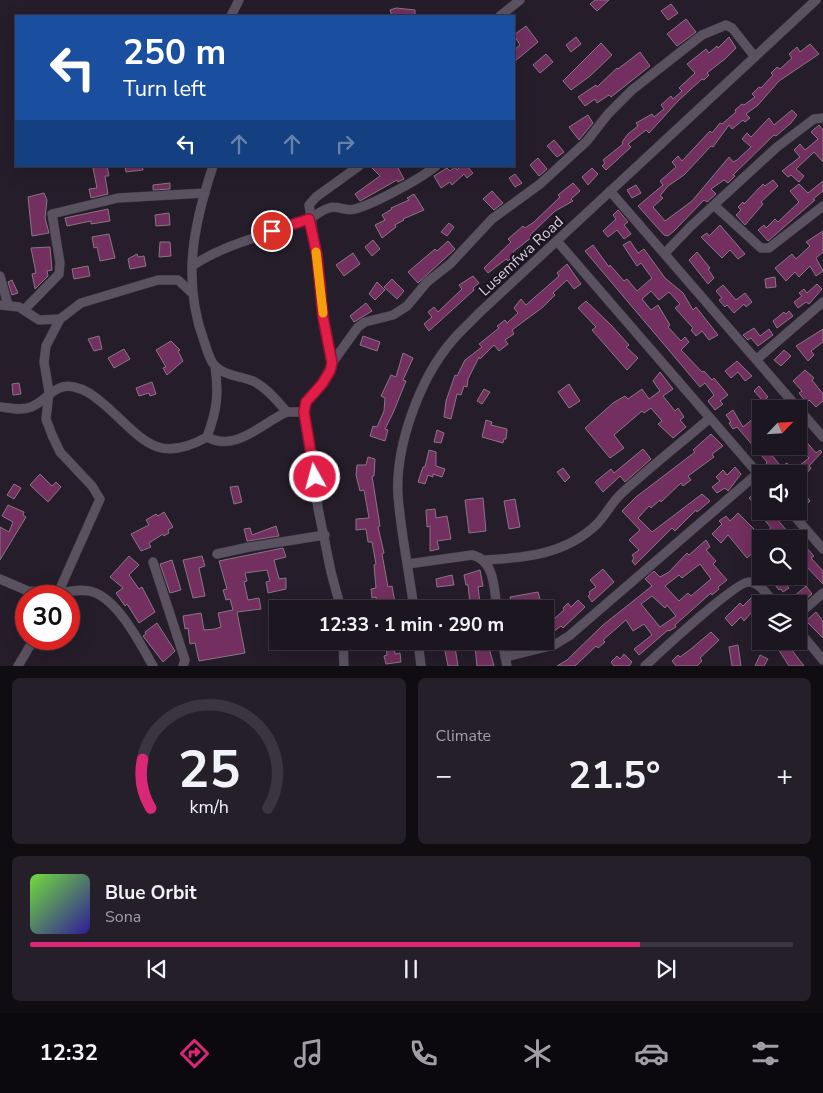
<!DOCTYPE html>
<meta charset="utf-8">
<style>
:root{--surface:#1c1620;--page:#251f29;--text:#f1f3f6;--muted:#a09fa5;--line:#3a353e;--accent:#db2777}
body{margin:0;font-family:"Nunito Sans",sans-serif;background:var(--page);color:var(--text);height:100vh;display:flex;flex-direction:column;font-size:19px;white-space:nowrap}
*{box-sizing:border-box;margin:0}
p{font-size:16px;color:var(--muted)}
.icon{flex:none;width:28px;height:28px;fill:none;stroke:currentColor;stroke-width:2;stroke-linecap:round;stroke-linejoin:round}
.map{position:relative;height:666px;overflow:hidden}
.details{display:flex;flex-direction:column;gap:12px;padding:12px;background:#0f0c12;flex:1}
.details>*{flex:none}
.hud{position:absolute;left:15px;top:15px;width:500px;height:152px;border-radius:0px;box-shadow:0 5px 20px #0002,0 0 0 1px var(--line);background:#1a4fa0;color:#fff;overflow:hidden}
.needle{width:32px;rotate:65deg}
.tools{position:absolute;left:752px;top:400px;display:grid;gap:10px}
.tools a{display:grid;place-items:center;width:55px;height:55px;border-radius:0px;background:var(--surface);box-shadow:0 5px 20px #0002,0 0 0 1px var(--line);font-size:25px}
.speed{position:absolute;left:15px;top:585px;display:flex;gap:10px;font-size:25px;font-weight:700;text-align:center}
.speed>*{display:grid;place-content:center;width:65px;height:65px;border-radius:50%;background:var(--surface);box-shadow:0 5px 20px #0002,0 0 0 1px var(--line);line-height:1}
.speed .limit{border:8px solid #d22;background:#fff;color:#111}
.pin{position:absolute;display:grid;place-items:center;width:42px;height:42px;color:#fff;margin:-21px;border:2px solid #fff;border-radius:50%;box-shadow:0 1px 5px #0007}
.me{position:absolute;width:55px;margin:-28px;rotate:353deg;stroke-linejoin:round;filter:drop-shadow(0 0 4px #0008)}
.turn{display:flex;align-items:center;gap:18px;height:105px;padding:0 25px;font-size:22px}
.turn .icon{width:65px;height:65px;stroke-width:2.5}
.turn b{display:block;font-size:35px;line-height:42px}
.lanes{display:flex;align-items:center;height:48px;padding:0 25px;background:#0003;justify-content:center;gap:25px;direction:ltr}
.lanes .off{opacity:.35}
.big{font-size:38px;font-weight:700;line-height:1.1}
.details .card{flex:1;display:flex;flex-direction:column;justify-content:center;gap:8px;min-width:0;padding:0 18px;border-radius:8px;background:var(--page)}
.details .dial{align-items:center;gap:0}
.dial svg{height:130px;overflow:visible;fill:none;stroke:var(--line);stroke-width:7;stroke-linecap:round;text-anchor:middle}
.dial text{fill:var(--text);stroke:none}
.song{display:flex;align-items:center;gap:15px}
.cover{width:60px;height:60px;border-radius:8px;background:linear-gradient(135deg,hsl(100 70% 55%),hsl(250 70% 35%))}
.played{height:5px;border-radius:2px;background:linear-gradient(90deg,var(--accent) 80%,var(--line) 80%)}
.keys{display:flex;justify-content:space-around;direction:ltr}
.heat{display:flex;justify-content:space-between;align-items:center;font-size:28px;direction:ltr}
.details .tiles{flex:1;display:grid;gap:12px;grid-template-columns:1fr 1fr}
.card:last-child{grid-column:span 2}
.trip{position:absolute;left:269px;top:600px;width:285px;height:50px;border-radius:0px;background:var(--surface);box-shadow:0 5px 20px #0002,0 0 0 1px var(--line);font-weight:700;line-height:50px;text-align:center}
.menu{display:flex;height:80px;justify-content:space-around;align-items:center;background:#0b090d;color:var(--muted)}
.menu .icon{width:35px;height:35px}
.menu .selected{color:var(--accent)}
.menu b{font-size:22px;color:var(--text)}
.map>svg:first-child{display:block}
.building{fill:#722f5f;stroke:#887782;fill-rule:evenodd}
.lines{fill:none;stroke-linecap:round;stroke-linejoin:round}
.minor-casing{stroke:#3e3742;stroke-width:10}
.minor{stroke:#5a5260;stroke-width:9}
.route-casing{stroke:#92132f;stroke-width:12}
.route{stroke:#e11d48;stroke-width:9}
.slow{stroke:#f59e0b;stroke-width:9}
.labels{text-anchor:middle;dominant-baseline:central;stroke-width:5;stroke-linejoin:round;paint-order:stroke}
.street-label{font-size:15px;fill:#d5d0d8;stroke:#1c1420}
</style>
<div class="map">
<svg width="823" height="666" viewBox="0 0 823 666">
<rect width="100%" height="100%" fill="#251d2a"/>
<g class="building">
<polygon points="595,0 609,0 597,11 590,4"/>
<polygon points="671,4 678,13 668,20 661,11"/>
<polygon points="396,8 415,10 415,16 392,16 390,10"/>
<polygon points="686,19 696,32 677,46 667,34"/>
<polygon points="526,26 538,42 514,62 514,50 520,45 514,35"/>
<polygon points="576,37 581,44 571,52 566,45"/>
<polygon points="729,37 736,48 726,58 707,73 709,75 704,80 702,79 678,101 649,133 646,130 628,144 631,147 606,170 602,166 605,163 603,160 623,144 622,142 628,134 638,126 636,123 652,114 654,117 664,109 661,105 671,96 673,99 682,91 679,88 695,73 687,64 706,49 709,53 717,46 718,48"/>
<polygon points="601,43 612,55 590,76 571,90 563,81"/>
<polygon points="810,44 819,54 779,81 758,105 746,114 750,118 745,122 743,120 732,129 729,125 713,147 711,146 684,175 668,186 660,196 663,198 653,207 665,221 692,201 729,157 733,162 737,160 751,147 742,139 747,133 751,137 769,118 774,125 792,110 797,115 791,123 776,136 774,135 733,175 735,176 728,183 724,180 711,189 716,194 707,202 704,200 674,231 668,236 664,235 638,206 663,185 660,181 676,167 672,162 678,156 682,161 710,131 712,133 720,123 722,124 736,112 735,110 742,104 744,105 755,97 752,94 759,87 761,88 773,75 771,73 777,67 780,69 792,58 789,54 797,47 800,52"/>
<polygon points="640,52 650,66 611,97 609,95 597,103 595,99 585,106 578,97 596,85 597,87 617,68 618,69"/>
<polygon points="546,54 553,62 540,73 533,65"/>
<polygon points="588,115 593,123 579,140 569,127"/>
<polygon points="819,125 823,130 823,162 814,152 796,169 804,176 799,182 791,175 788,177 782,171 800,157 794,150 800,144 805,150 818,139 811,132"/>
<polygon points="554,140 564,152 557,157 547,146"/>
<polygon points="538,158 547,169 539,176 530,165"/>
<polygon points="99,166 107,166 109,176 105,176 108,194 91,198 89,189 97,188 93,168"/>
<polygon points="125,166 142,166 143,170 126,172"/>
<polygon points="370,166 397,166 404,179 398,182 397,180 360,201 355,194 380,176"/>
<polygon points="461,166 467,166 473,173 467,178 464,174 452,185 450,182 441,188 434,176 447,168 450,171 455,167 457,170"/>
<polygon points="592,168 598,174 588,185 582,177"/>
<polygon points="515,174 522,183 515,187 509,178"/>
<polygon points="773,180 778,186 761,202 763,204 745,225 736,215 741,210 738,207 743,202 744,204 763,184 765,186"/>
<polygon points="823,181 823,191 813,199 815,200 768,241 758,230 764,225 766,228 775,219 778,222 799,202 790,191 799,184 808,193"/>
<polygon points="170,183 170,189 153,190 153,185"/>
<polygon points="573,183 580,191 571,199 573,201 555,211 530,235 532,237 513,252 515,254 508,261 506,259 488,273 484,268 511,242 508,239 523,226 525,228 534,222 560,197 558,195"/>
<polygon points="636,185 641,193 632,198 627,190"/>
<polygon points="492,191 503,203 494,210 483,199"/>
<polygon points="44,193 47,200 45,218 49,233 32,236 28,197"/>
<polygon points="414,194 424,210 403,219 404,220 395,225 396,227 382,238 375,225 385,220 382,215 392,209 391,208 409,200 407,198"/>
<polygon points="108,209 110,221 91,224 91,221 67,226 65,218"/>
<polygon points="618,210 628,222 624,225 631,234 624,239 617,230 608,237 603,231 616,219 613,215"/>
<polygon points="169,213 170,225 156,226 155,215"/>
<polygon points="449,223 454,227 447,236 441,232"/>
<polygon points="720,225 745,254 738,259 730,250 722,258 701,237 707,233 709,236"/>
<polygon points="823,231 823,252 816,258 823,271 816,276 810,266 799,277 795,272 786,281 775,268 792,254 796,259 810,246 806,242"/>
<polygon points="109,234 115,258 100,261 97,247 94,248 92,237"/>
<polygon points="373,240 380,249 372,256 365,247"/>
<polygon points="448,241 455,249 418,283 408,272 435,249 437,251"/>
<polygon points="630,241 638,253 644,249 665,278 683,293 693,310 696,307 718,335 709,340 702,331 696,336 691,330 693,328 675,308 680,304 669,292 659,300 651,291 642,299 651,310 658,305 670,325 668,327 681,341 685,337 689,342 681,350 702,372 704,371 712,380 714,378 728,395 720,401 723,404 715,410 708,401 714,395 705,383 700,387 585,251 593,245 609,267 610,265 624,281 627,279 637,291 652,278 641,263 637,266 623,245"/>
<polygon points="160,242 170,242 171,256 159,257"/>
<polygon points="50,247 52,270 47,271 48,276 35,289 32,274 36,273 31,248"/>
<polygon points="697,252 710,268 708,269 714,278 708,284 689,260"/>
<polygon points="353,253 360,264 344,276 336,265"/>
<polygon points="137,254 138,257 144,256 146,266 130,269 128,259"/>
<polygon points="567,264 581,284 574,289 567,280 553,293 555,295 543,307 512,330 514,334 505,340 508,344 499,351 494,345 480,359 479,357 468,379 467,387 464,386 461,395 457,394 451,419 444,417 446,401 455,375 457,376 465,360 482,347 479,344 499,328 497,326 505,320 507,323 518,313 514,308 517,304 521,299 526,305 559,276 557,273"/>
<polygon points="88,266 90,276 74,279 72,269"/>
<polygon points="473,276 479,283 473,288 474,290 429,331 424,324 432,317 428,312 434,307 438,312 462,289 459,285"/>
<polygon points="775,277 776,287 766,288 765,279"/>
<polygon points="392,279 404,291 397,299 384,287"/>
<polygon points="12,280 18,293 12,295 8,282"/>
<polygon points="377,282 385,290 375,300 369,294"/>
<polygon points="817,284 822,289 809,304 806,302 798,308 794,302 802,296 799,293 804,289 807,293"/>
<polygon points="723,285 736,300 745,293 752,302 746,307 744,304 734,313 727,305 725,307 719,300 722,298 716,291"/>
<polygon points="586,301 611,325 629,345 626,347 638,358 627,370 592,330 596,327 578,308"/>
<polygon points="366,303 372,311 354,322 350,316"/>
<polygon points="789,311 793,316 777,328 773,321 784,312 786,314"/>
<polygon points="754,328 760,336 769,329 773,335 758,346 751,338 748,340 743,335"/>
<polygon points="823,329 823,342 811,351 814,355 808,361 796,346"/>
<polygon points="99,336 102,349 94,351 88,339"/>
<polygon points="363,336 380,342 377,351 360,345"/>
<polygon points="171,341 180,350 178,351 183,361 167,375 163,368 166,367 156,350"/>
<polygon points="124,349 130,359 114,368 108,358"/>
<polygon points="784,350 791,356 781,366 774,360"/>
<polygon points="403,353 413,358 403,380 406,381 393,413 385,429 388,430 385,441 370,436 373,426 377,427 384,411 385,398 381,396 391,375 396,377"/>
<polygon points="737,361 752,376 745,381 738,372 731,378 725,371"/>
<polygon points="805,370 814,378 812,380 823,394 823,401 816,407 809,400 806,402 799,393 802,391 793,381"/>
<polygon points="660,372 673,389 663,396 675,411 678,408 684,417 680,420 686,427 673,438 658,424 662,421 651,408 644,413 642,411 614,435 624,448 610,458 585,428 613,403 625,396 628,399 642,389 649,399 660,391 653,381"/>
<polygon points="152,382 156,394 150,396 149,393 139,396 136,388"/>
<polygon points="19,383 21,394 13,395 12,384"/>
<polygon points="569,384 580,401 569,408 558,392"/>
<polygon points="759,386 768,397 763,401 754,391"/>
<polygon points="484,389 490,392 482,404 477,401"/>
<polygon points="733,410 743,427 755,417 761,425 757,427 761,432 761,455 767,449 779,464 772,470 766,463 767,462 737,427 733,429 729,423 731,422 726,415"/>
<polygon points="486,420 492,422 491,425 507,429 506,439 504,439 503,443 482,437"/>
<polygon points="437,430 444,433 441,443 434,442"/>
<polygon points="803,431 807,436 804,439 816,453 820,450 822,452 809,466 811,468 806,474 800,465 809,458 799,446 799,432 800,434"/>
<polygon points="711,434 723,446 712,454 714,457 688,476 691,480 683,486 681,483 661,502 660,500 651,508 649,506 638,518 652,532 702,494 710,501 697,512 696,510 675,531 672,528 635,565 632,561 634,558 632,555 639,550 629,540 640,530 622,511 636,497 695,452 693,450"/>
<polygon points="643,449 651,459 625,482 620,476 603,492 595,482 611,469 614,473"/>
<polygon points="429,450 436,452 436,466 445,469 442,477 433,474 433,477 428,475 425,484 418,482 423,467 425,467"/>
<polygon points="368,457 375,459 374,476 372,476 380,526 378,527 384,553 382,554 388,587 392,586 396,608 391,609 377,609 376,597 372,598 371,589 376,588 374,565 376,564 372,542 368,542 366,529 356,530 356,519 369,518 364,490 360,491 356,475 357,465 366,465"/>
<polygon points="787,463 791,468 784,474 780,474 777,470"/>
<polygon points="735,467 741,474 728,491 725,488 717,493 712,487 720,481 716,477 723,470 727,475"/>
<polygon points="563,468 570,477 565,482 557,472"/>
<polygon points="40,474 52,486 56,482 61,487 48,502 30,485"/>
<polygon points="14,484 21,488 14,499 7,495"/>
<polygon points="238,486 242,502 234,504 230,487"/>
<polygon points="799,487 810,501 803,507 799,502"/>
<polygon points="757,491 761,496 761,511 782,511 775,517 788,532 790,530 798,539 780,539 779,536 775,539 761,539 761,546 747,558 728,535 721,543 712,534 722,524 719,521 726,516 730,521 738,513 761,536 771,528 761,515 759,511 761,511 749,498"/>
<polygon points="483,498 486,531 469,533 465,500"/>
<polygon points="515,499 520,527 509,529 504,501"/>
<polygon points="8,505 24,512 23,515 26,517 0,560 0,527 9,532 13,522 2,516"/>
<polygon points="435,509 436,518 447,516 451,539 437,541 439,549 430,551 430,526 427,527 426,510"/>
<polygon points="164,512 173,527 168,530 169,533 164,536 163,534 149,543 151,547 141,551 131,534 149,525 146,520 156,514 158,516"/>
<polygon points="276,526 279,536 247,541 244,529 250,528 252,535"/>
<path d="M706,540L710,547L706,550L716,561L713,564L727,580L718,587L719,589L712,595L711,593L675,625L676,627L669,631L668,630L639,655L634,649L652,635L644,624L633,631L626,620L603,640L605,642L598,648L596,646L575,666H557L567,660L603,625L652,586L645,579L654,571L660,577L669,572L687,553L689,555ZM700,564L711,579L691,596L688,593L679,601L665,586L679,575L682,578ZM652,596L665,608L667,605L676,616L660,627L641,604Z"/>
<polygon points="799,543 802,547 804,545 814,556 811,558 823,571 823,584 803,563 799,566"/>
<polygon points="283,548 286,557 274,560 279,579 286,578 286,589 268,593 266,582 270,581 267,570 245,573 247,581 244,582 248,600 259,598 261,609 237,612 245,653 199,661 195,643 190,644 188,628 185,629 183,616 201,613 204,630 215,629 221,627 218,613 233,610 230,599 226,600 223,590 227,589 219,561"/>
<polygon points="129,556 139,565 129,575 139,589 142,587 155,612 139,623 127,604 125,606 116,593 123,588 110,577"/>
<polygon points="202,556 205,566 199,568 205,596 193,598 183,560"/>
<polygon points="172,560 181,590 170,593 160,564"/>
<polygon points="603,569 614,582 592,602 588,596 590,594 589,592 596,587 590,580"/>
<polygon points="480,570 483,586 478,587 480,603 470,604 468,585 466,585 464,575"/>
<polygon points="452,575 454,585 437,587 436,579"/>
<polygon points="775,576 781,576 789,588 783,592 781,589 779,590 771,580"/>
<polygon points="806,586 812,594 806,599 803,596 794,604 785,604"/>
<polygon points="538,592 540,599 521,603 521,606 513,608 510,597"/>
<polygon points="752,597 759,604 744,621 741,617 732,626 725,618 740,603 743,606"/>
<polygon points="578,600 585,607 563,628 561,626 545,638 545,627 564,610 563,608 568,603 571,607"/>
<polygon points="816,612 823,621 823,638 806,621"/>
<polygon points="157,623 175,651 163,662 143,636 146,634 145,632"/>
<polygon points="711,632 719,640 700,658 702,661 697,666 676,666 672,661 678,655 680,657 691,649"/>
<polygon points="443,641 454,641 458,666 448,666"/>
<polygon points="773,641 785,641 804,666 789,666"/>
<polygon points="488,644 494,666 477,666 475,647"/>
<polygon points="386,645 394,645 395,654 400,653 401,662 386,664 384,656 387,655"/>
<polygon points="738,645 741,666 732,666 729,647"/>
<polygon points="624,654 632,662 629,666 614,666 611,662 617,656 620,659"/>
<polygon points="760,655 768,659 764,666 755,666"/>
</g>
<g class="lines">
<g class="minor-casing">
<g id="minor">
<polyline points="231,16 239,0"/>
<polyline points="500,16 520,0"/>
<path d="M213,166C193,226 182,281 204,341C207,349 209,360 215,366C225,376 241,376 253,381C267,388 277,401 287,412H304L318,508L331,572L341,609"/>
<polyline points="610,191 823,437"/>
<polyline points="715,206 761,248 769,248 823,206"/>
<polyline points="557,241 761,477"/>
<polyline points="665,253 691,226 777,147 814,119 823,118"/>
<path d="M192,266C228,242 269,235 309,219C316,216 321,210 329,208C338,205 345,212 355,209C374,204 420,179 436,166"/>
<polyline points="0,276 8,305"/>
<polyline points="0,305 19,307 39,320 60,319"/>
<polyline points="24,310 59,274 60,263 52,214 118,198 205,193"/>
<polyline points="757,359 823,302"/>
<polyline points="332,363 358,327 365,322 393,315 407,306 427,282 450,264 492,219 540,184 587,141 608,114 632,90 702,35 726,25 732,28 755,57"/>
<path d="M0,407C10,408 21,411 31,407C47,401 55,382 74,387C88,390 95,397 106,406C143,439 157,465 207,437C217,410 219,394 215,366"/>
<polyline points="304,412 306,402 322,385 332,363 323,317 321,284 309,205 316,197 359,166"/>
<path d="M207,437C236,453 263,422 287,412"/>
<polyline points="790,511 823,549"/>
<polyline points="217,554 249,547 325,535"/>
<path d="M484,560C526,558 567,554 598,523C607,513 612,502 622,493C650,467 681,443 710,418"/>
<polyline points="153,562 185,660 183,666"/>
<path d="M408,564L472,555C495,560 494,589 497,609"/>
<polyline points="0,579 28,591 58,593 100,499 92,486 60,452 52,435 46,419 49,392 44,362 46,346 60,319 81,303 158,280 178,280 191,292"/>
<path d="M56,596L58,593C68,592 82,588 93,592C118,600 140,643 153,666"/>
<path d="M414,609C409,571 401,534 398,496C395,446 420,378 452,341C460,331 470,323 478,314L816,0"/>
<polyline points="799,614 823,593"/>
<polyline points="799,631 823,660"/>
<polyline points="343,641 344,666"/>
<polyline points="418,641 421,666"/>
<polyline points="502,641 507,666"/>
<polyline points="505,657 554,645 569,636 758,473"/>
<polyline points="18,666 34,639"/>
<path d="M645,666C659,653 736,581 749,582C760,582 769,597 775,604"/>
</g>
</g>
<use href="#minor" class="minor"/>
</g>
<g class="lines">
<g class="route-casing">
<polyline id="route" points="272,231 309,219 317,255 323,317 332,363 330,371 322,384 306,402 304,412 315,477"/>
</g>
<use href="#route" class="route"/>
<polyline class="slow" points="316,252 323,313"/>
</g>
<g class="labels">
<g class="street-label">
<text transform="translate(521 256) rotate(-43)">Lusemfwa Road</text>
</g>
</g>
</svg>
<div class="tools">
<a><svg class="needle" viewBox="-14 -14 28 28"><path d="M0-13l5 13h-10z" fill="#e53935"/><path d="M0 13l5-13h-10z" fill="#a09fa5"/></svg></a>
<a><svg class="icon" aria-label="sound" viewBox="0 0 24 24"><path d="M4 9h4l5-4v14l-5-4H4zM17 9q2 3 0 6"/></svg></a>
<a><svg class="icon" aria-label="search" viewBox="0 0 24 24"><circle cx="10" cy="10" r="6"/><path d="M15 15l6 6"/></svg></a>
<a><svg class="icon" aria-label="layers" viewBox="0 0 24 24"><path d="M12 4l9 5-9 5-9-5zM3 14l9 5 9-5"/></svg></a>
</div>
<div class="speed"><div class="limit">30</div></div>
<div class="pin" style="left:272px;top:231px;background:#d93025"><svg class="icon" aria-label="arrive" viewBox="0 0 24 24"><path d="M6 21V4h12l-3 4 3 4H6"/></svg></div>
<svg class="me" style="left:315px;top:477px" viewBox="-20 -20 40 40"><circle r="17" fill="#e11d48" stroke="#fff" stroke-width="3"/><path d="M0-11L8 9 0 5-8 9z" fill="#fff"/></svg>
<div class="trip">12:33 · 1 min · 290 m</div>
<div class="hud">
<div class="turn"><svg class="icon" aria-label="left" viewBox="0 0 24 24"><path d="M17 20v-9H6M10 6l-5 5 5 5"/></svg><div><b>250 m</b>Turn left</div></div>
<div class="lanes"><svg class="icon" aria-label="left" viewBox="0 0 24 24"><path d="M17 20v-9H6M10 6l-5 5 5 5"/></svg><svg class="icon off" aria-label="ahead" viewBox="0 0 24 24"><path d="M12 20V5M6 11l6-6 6 6"/></svg><svg class="icon off" aria-label="ahead" viewBox="0 0 24 24"><path d="M12 20V5M6 11l6-6 6 6"/></svg><svg class="icon off" aria-label="right" viewBox="0 0 24 24"><path d="M7 20v-9h11M14 6l5 5-5 5"/></svg></div>
</div>
</div>
<section class="details">
<div class="tiles">
<div class="card dial"><svg viewBox="0 0 100 80">
<path d="M14 69A42 42 0 1 1 86 69"/>
<path d="M14 69A42 42 0 0 1 9 39" stroke="#db2777"/>
<text x="50" y="56" font-size="32" font-weight="700">25</text>
<text x="50" y="72" font-size="11">km/h</text>
</svg></div>
<div class="card"><p>Climate</p>
<div class="heat"><a>−</a><b class="big">21.5°</b><a>+</a></div>
</div>
<div class="card">
<div class="song"><i class="cover"></i><div><b>Blue Orbit</b><p>Sona</p></div></div>
<div class="played"></div>
<div class="keys"><svg class="icon" aria-label="previous" viewBox="0 0 24 24"><path d="M18 5L8 12l10 7zM5 5v14"/></svg><svg class="icon" aria-label="pause" viewBox="0 0 24 24"><path d="M8 5v14M16 5v14"/></svg><svg class="icon" aria-label="next" viewBox="0 0 24 24"><path d="M6 5l10 7-10 7zM19 5v14"/></svg></div>
</div>
</div>
</section>
<nav class="menu">
<b>12:32</b>
<svg class="icon selected" aria-label="directions" viewBox="0 0 24 24"><path d="M12 3l9 9-9 9-9-9zM9 14v-3h6M13 9l2 2-2 2"/></svg>
<svg class="icon" aria-label="music" viewBox="0 0 24 24"><path d="M9 18V5l10-2v13"/><circle cx="6" cy="18" r="3"/><circle cx="16" cy="16" r="3"/></svg>
<svg class="icon" aria-label="phone" viewBox="0 0 24 24"><path d="M5 4h4l2 5-3 2q2 4 5 5l2-3 5 2v4C11 20 4 13 5 4z"/></svg>
<svg class="icon" aria-label="climate" viewBox="0 0 24 24"><path d="M12 3v18M4 7l16 10M4 17L20 7"/></svg>
<svg class="icon" aria-label="car" viewBox="0 0 24 24"><path d="M5 17H2v-5l4-1 3-4h7l3 4 3 1v5h-3M9 17h6M6 11h13"/><circle cx="7" cy="17" r="2"/><circle cx="17" cy="17" r="2"/></svg>
<svg class="icon" aria-label="filters" viewBox="0 0 24 24"><path d="M4 7h16M4 17h16"/><circle cx="9" cy="7" r="2"/><circle cx="15" cy="17" r="2"/></svg>
</nav>
